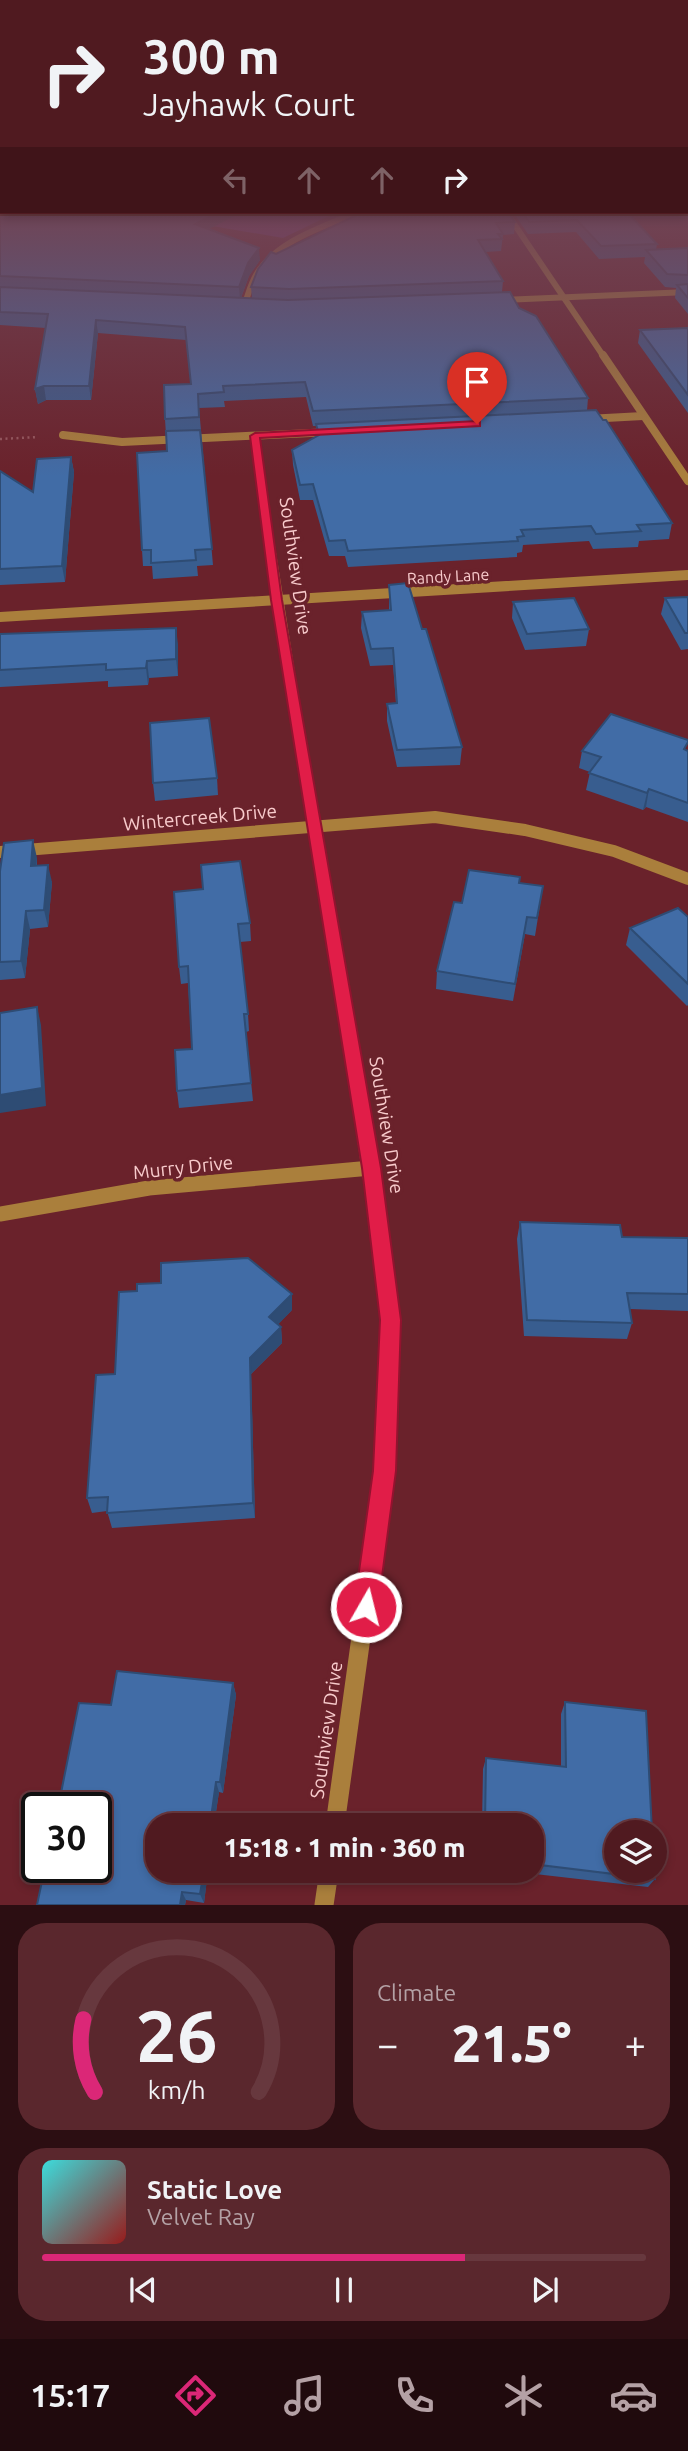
<!DOCTYPE html>
<meta charset="utf-8">
<style>
:root{--surface:#501a20;--page:#5a272d;--text:#f1f3f6;--muted:#b4a1a5;--line:#67383e;--accent:#db2777}
body{margin:0;font-family:Ubuntu,sans-serif;background:var(--page);color:var(--text);height:100vh;display:flex;flex-direction:column;font-size:26px;white-space:nowrap}
*{box-sizing:border-box;margin:0}
p{font-size:23px;color:var(--muted)}
.icon{flex:none;width:38px;height:38px;fill:none;stroke:currentColor;stroke-width:2;stroke-linecap:round;stroke-linejoin:round}
.map{position:relative;height:1905px;overflow:hidden}
.side{display:flex;flex-direction:column;gap:18px;padding:18px;background:#2c0e12;flex:1}
.side>*{flex:none}
.guide{position:absolute;left:0px;top:0px;width:690px;height:214px;box-shadow:0 4px 10px #0003,0 0 0 2px var(--line);background:#501a20;color:var(--text);overflow:hidden}
.tools{position:absolute;left:604px;top:1820px;display:grid;gap:14px}
.tools a{display:grid;place-items:center;width:63px;height:63px;border-radius:50%;background:var(--surface);box-shadow:0 4px 10px #0003,0 0 0 2px var(--line);font-size:35px}
.speed{position:absolute;left:21px;top:1792px;display:flex;gap:14px;font-size:35px;font-weight:700;text-align:center}
.speed>*{display:grid;place-content:center;width:91px;height:91px;border-radius:50%;background:var(--surface);box-shadow:0 4px 10px #0003,0 0 0 2px var(--line);line-height:1}
.speed .limit{border:4px solid #111;border-radius:10px;background:#fff;color:#111}
.pin{position:absolute;display:grid;place-items:center;width:60px;height:60px;color:#fff;margin:-72px -30px;border-radius:50% 50% 50% 0;rotate:-45deg;box-shadow:0 0 7px #0007}
.pin .icon{rotate:45deg}
.me{position:absolute;width:77px;margin:-38px;rotate:8deg;stroke-linejoin:round;filter:drop-shadow(0 0 5px #0008)}
.turn{display:flex;align-items:center;gap:24px;height:147px;padding:0 28px;font-size:32px}
.turn .icon{width:91px;height:91px;stroke-width:2.5}
.turn b{display:block;font-size:49px;line-height:60px}
.lanes{display:flex;align-items:center;height:66px;padding:0 28px;background:#0003;justify-content:center;gap:35px;direction:ltr}
.lanes .off{opacity:.35}
.big{font-size:52px;font-weight:800;line-height:1.1}
.side .tile{flex:1;display:flex;flex-direction:column;justify-content:center;gap:10px;min-width:0;padding:0 24px;border-radius:28px;background:var(--page)}
.side .dial{align-items:center;gap:0}
.dial svg{height:182px;overflow:visible;fill:none;stroke:var(--line);stroke-width:7;stroke-linecap:round;text-anchor:middle}
.dial text{fill:var(--text);stroke:none}
.song{display:flex;align-items:center;gap:21px}
.cover{width:84px;height:84px;border-radius:10px;background:linear-gradient(135deg,hsl(180 70% 55%),hsl(0 70% 35%))}
.played{height:7px;border-radius:4px;background:linear-gradient(90deg,var(--accent) 70%,var(--line) 70%)}
.keys{display:flex;justify-content:space-around;direction:ltr}
.heat{display:flex;justify-content:space-between;align-items:center;font-size:38px;direction:ltr}
.side .tiles{flex:1;display:grid;gap:18px;grid-template-columns:1fr 1fr}
.tile:last-child{grid-column:span 2}
.trip{position:absolute;left:145px;top:1813px;width:399px;height:70px;border-radius:28px;background:var(--surface);box-shadow:0 4px 10px #0003,0 0 0 2px var(--line);font-weight:800;line-height:70px;text-align:center}
.dock{display:flex;height:112px;justify-content:space-around;align-items:center;background:#200a0d;color:var(--muted)}
.dock .icon{width:49px;height:49px}
.dock .on{color:var(--accent)}
.dock b{font-size:32px;color:var(--text)}
.map>svg:first-child{display:block}
.green{fill:#793790}
.lines{fill:none;stroke-linecap:round;stroke-linejoin:round}
.path{stroke:#97585e;stroke-width:2.5;stroke-dasharray:2 3.5;stroke-linecap:butt}
.minor-far5{stroke:#aa7f3c;stroke-width:6}
.minor-far4{stroke:#aa7f3c;stroke-width:8}
.minor-far3{stroke:#aa7f3c;stroke-width:10}
.minor-far2{stroke:#aa7f3c;stroke-width:12}
.minor-far1{stroke:#aa7f3c;stroke-width:15}
.minor{stroke:#aa7f3c;stroke-width:19}
.wall{fill:#385d8f}
.shaded-wall{fill:#2e4c74}
.building{fill:#416ca6;stroke:#2e4c74;stroke-width:2}
.route{fill:#e11d48;stroke:#92132f;stroke-width:2}
.labels{text-anchor:middle;dominant-baseline:central;stroke-width:7;stroke-linejoin:round;paint-order:stroke}
.far-street-label{font-size:16px;fill:#f8cbcc;stroke:#6a222b}
.street-label{font-size:19px;fill:#f8cbcc;stroke:#6a222b}
</style>
<div class="map">
<svg width="688" height="1905" viewBox="0 0 688 1905">
<rect width="100%" height="100%" fill="#6a222b"/>
<polygon class="green" points="146,212 337,212 283,238 141,214"/>
<g class="lines">
<polyline class="path" points="0,439 38,437"/>
<g class="minor-far5">
<polyline points="506,212 604,357"/>
<polyline points="500,300 688,292"/>
<path d="M244,306C248,296 250,285 256,275C277,240 322,228 357,212"/>
</g>
<g class="minor-far4">
<polyline points="603,355 688,481"/>
<polyline points="587,419 643,416"/>
<polyline points="63,435 122,442 331,432"/>
<polyline points="255,436 269,541"/>
</g>
<g class="minor-far3">
<polyline points="269,540 306,774"/>
<polyline points="0,617 688,575"/>
</g>
<g class="minor-far2">
<polyline points="306,773 354,1068"/>
<polyline points="0,852 435,817 525,830 614,851 688,879"/>
</g>
<g class="minor-far1">
<polyline points="354,1066 391,1320 386,1439"/>
<polyline points="0,1214 149,1188 371,1168"/>
</g>
<g class="minor">
<polyline points="335,1825 384,1471 386,1437"/>
<polyline points="324,1905 329,1871"/>
</g>
</g>
<g class="wall">
<polygon points="0,210 209,229 260,260 249,276 241,298 252,299 251,287 276,254 363,212 515,222 514,234 503,235 501,251 485,252 503,281 502,292 519,308 588,398 587,411 672,523 669,539 639,541 638,547 593,549 589,541 523,545 522,552 517,553 517,557 348,567 345,556 329,556 313,500 300,500 293,465 292,450 316,437 316,426 313,426 306,397 224,401 225,407 199,408 213,565 197,566 198,576 153,579 152,566 143,566 142,550 167,451 165,419 191,384 186,340 98,333 91,400 46,400 38,404 35,389 46,328 0,325"/>
<polygon points="513,212 627,212 657,244 656,250 688,248 688,314 675,298 676,288 665,287 644,263 645,257 599,259 576,232 528,234"/>
<polygon points="688,328 688,413 638,343 640,330"/>
<polygon points="71,457 74,472 65,582 0,585 0,471 33,492"/>
<polygon points="389,585 422,629 462,747 460,765 397,767 387,721 387,704 396,703 393,665 370,666 361,628 362,612 389,610"/>
<polygon points="688,597 688,649 681,650 661,614 665,598"/>
<polygon points="513,602 589,629 586,646 525,650 512,618"/>
<polygon points="0,634 178,644 178,676 149,678 148,685 108,687 108,681 0,687"/>
<polygon points="582,751 688,751 688,822 646,807 643,810 586,790 590,772 579,768"/>
<polygon points="217,778 218,795 155,801 153,783"/>
<polygon points="37,858 37,865 52,882 48,927 30,929 25,978 0,980 0,871"/>
<polygon points="519,883 543,886 535,936 525,934 513,1001 436,989 437,971 462,903"/>
<polygon points="203,889 250,923 251,941 240,942 248,1014 249,1031 246,1032 253,1101 179,1108 177,1091 192,1049 188,983 181,984 179,967"/>
<polygon points="688,917 688,1005 687,1006 626,945 630,928"/>
<polygon points="520,1222 622,1237 688,1238 688,1311 630,1309 632,1323 627,1339 524,1336 517,1239"/>
<polygon points="292,1310 278,1324 281,1327 282,1343 251,1374 255,1518 112,1528 107,1511 92,1513 87,1498 115,1374"/>
<polygon points="117,1671 233,1683 236,1695 223,1793 219,1792 214,1825 158,1825 158,1871 208,1871 204,1903 186,1900 185,1905 37,1905 45,1867 96,1867 96,1808 58,1808 79,1703 111,1705"/>
<polygon points="565,1702 655,1879 648,1887 509,1871 532,1871 532,1825 482,1825 483,1769 486,1758 561,1767 561,1714"/>
</g>
<g class="shaded-wall">
<polygon points="0,210 2,210 2,212 12,212 0,217"/>
<polygon points="219,212 242,212 196,236 195,224"/>
<polygon points="259,248 260,260 249,276 240,300 239,287 248,263"/>
<polygon points="96,320 98,333 91,400 89,386"/>
<polygon points="44,386 46,400 38,404 35,389"/>
<polygon points="71,457 74,472 65,582 62,566"/>
<polygon points="176,628 178,644 178,676 176,659"/>
<polygon points="147,661 149,678 148,685 146,668"/>
<polygon points="649,789 646,807 643,810 647,793"/>
<polygon points="33,840 37,858 35,883 31,866"/>
<polygon points="48,865 52,882 48,927 44,910"/>
<polygon points="26,911 30,929 25,978 21,961"/>
<polygon points="37,1007 41,1025 46,1106 0,1113 0,1095"/>
<polygon points="292,1294 292,1310 270,1333 269,1317"/>
<polygon points="281,1327 282,1343 251,1374 255,1518 253,1503 250,1358"/>
<polygon points="233,1683 236,1695 223,1793 220,1782"/>
<polygon points="216,1782 219,1792 214,1825 210,1825"/>
<polygon points="204,1871 208,1871 204,1903 200,1894"/>
<polygon points="182,1892 186,1900 185,1905 180,1905"/>
</g>
<g class="building">
<polygon points="11,212 219,212 195,224 259,248 248,263 239,287 0,276 0,216"/>
<polygon points="363,212 508,212 515,222 496,223 503,234 498,234 502,239 478,240 503,281 289,289 251,287 258,269 271,252 276,254"/>
<polygon points="522,212 627,212 657,244 601,246 577,220 529,222"/>
<polygon points="688,248 688,275 667,274 646,250"/>
<polygon points="688,284 688,298 677,285"/>
<polygon points="0,287 288,300 510,292 519,308 536,316 588,398 313,411 305,382 223,386 224,392 198,394 199,417 165,419 164,385 191,384 185,327 96,320 89,386 44,386 35,389 48,314 0,312"/>
<polygon points="688,328 688,395 640,330"/>
<polygon points="596,410 603,420 606,420 672,523 637,525 641,531 596,534 591,526 521,530 524,536 517,537 518,541 348,551 345,540 329,541 313,484 300,485 292,450 319,435 316,424"/>
<polygon points="200,430 212,549 195,550 196,560 151,563 151,550 142,550 137,453 167,451 166,431"/>
<polygon points="71,457 62,566 0,569 0,471 33,492 37,459"/>
<polygon points="408,583 422,629 426,629 462,747 397,750 387,704 397,703 393,648 371,649 362,612 391,610 389,585"/>
<polygon points="688,597 688,633 685,633 665,598"/>
<polygon points="574,598 589,629 527,634 513,602"/>
<polygon points="176,628 176,659 147,661 146,668 106,670 106,664 0,670 0,634"/>
<polygon points="611,714 688,740 688,742 684,749 688,751 688,803 649,789 647,793 589,773 601,757 582,751"/>
<polygon points="209,718 217,778 153,783 150,723"/>
<polygon points="33,840 31,866 48,865 44,910 26,911 21,961 0,962 0,871 4,843"/>
<polygon points="240,861 250,923 238,924 248,1014 244,1014 251,1083 177,1091 175,1050 192,1049 188,966 179,967 174,892 203,889 201,865"/>
<polygon points="469,870 520,877 519,883 543,886 537,918 527,917 515,984 437,971 454,902 462,903"/>
<polygon points="678,908 688,917 688,984 630,928"/>
<polygon points="37,1007 42,1088 0,1095 0,1013"/>
<polygon points="520,1222 620,1225 622,1237 688,1238 688,1294 627,1293 632,1323 527,1320"/>
<polygon points="248,1258 292,1294 269,1317 281,1327 250,1358 253,1503 107,1513 108,1497 87,1498 96,1375 115,1374 119,1292 137,1291 137,1284 161,1283 161,1263"/>
<polygon points="117,1671 233,1683 220,1782 216,1782 210,1825 158,1825 158,1871 204,1871 200,1894 182,1892 180,1905 37,1905 45,1867 96,1867 96,1808 58,1808 79,1703 111,1705"/>
<polygon points="565,1702 646,1711 652,1832 616,1832 616,1871 654,1871 655,1879 532,1864 532,1825 485,1825 486,1758 566,1767"/>
</g>
<linearGradient id="sky" x2="0" y2="1"><stop stop-color="#3a1318"/><stop offset="0.44" stop-color="#704455"/><stop offset="1" stop-color="#704455" stop-opacity="0"/></linearGradient>
<rect width="688" height="476" fill="url(#sky)"/>
<polygon class="route" points="477,421 480,422 480,426 260,438 282,600 381,1168 401,1320 396,1471 378,1607 374,1616 366,1619 357,1616 354,1607 373,1471 380,1320 362,1168 271,600 250,436 255,433"/>
<g class="labels">
<g class="far-street-label">
<text transform="translate(448 576) rotate(-3)">Randy Lane</text>
</g>
<g class="street-label">
<text transform="translate(296 566) rotate(82)">Southview Drive</text>
<text transform="translate(200 817) rotate(-5)">Wintercreek Drive</text>
<text transform="translate(387 1125) rotate(81)">Southview Drive</text>
<text transform="translate(183 1167) rotate(-6)">Murry Drive</text>
<text transform="translate(326 1730) rotate(-82)">Southview Drive</text>
</g>
</g>
</svg>
<div class="tools">
<a><svg class="icon" aria-label="layers" viewBox="0 0 24 24"><path d="M12 4l9 5-9 5-9-5zM3 14l9 5 9-5"/></svg></a>
</div>
<div class="speed"><div class="limit">30</div></div>
<div class="pin" style="left:477px;top:424px;background:#d93025"><svg class="icon" aria-label="arrive" viewBox="0 0 24 24"><path d="M6 21V4h12l-3 4 3 4H6"/></svg></div>
<svg class="me" style="left:366px;top:1607px" viewBox="-20 -20 40 40"><circle r="17" fill="#e11d48" stroke="#fff" stroke-width="3"/><path d="M0-11L8 9 0 5-8 9z" fill="#fff"/></svg>
<div class="trip">15:18 · 1 min · 360 m</div>
<div class="guide">
<div class="turn"><svg class="icon" aria-label="right" viewBox="0 0 24 24"><path d="M7 20v-9h11M14 6l5 5-5 5"/></svg><div><b>300 m</b>Jayhawk Court</div></div>
<div class="lanes"><svg class="icon off" aria-label="left" viewBox="0 0 24 24"><path d="M17 20v-9H6M10 6l-5 5 5 5"/></svg><svg class="icon off" aria-label="ahead" viewBox="0 0 24 24"><path d="M12 20V5M6 11l6-6 6 6"/></svg><svg class="icon off" aria-label="ahead" viewBox="0 0 24 24"><path d="M12 20V5M6 11l6-6 6 6"/></svg><svg class="icon" aria-label="right" viewBox="0 0 24 24"><path d="M7 20v-9h11M14 6l5 5-5 5"/></svg></div>
</div>
</div>
<section class="side">
<div class="tiles">
<div class="tile dial"><svg viewBox="0 0 100 80">
<path d="M14 69A42 42 0 1 1 86 69"/>
<path d="M14 69A42 42 0 0 1 9 37" stroke="#db2777"/>
<text x="50" y="56" font-size="32" font-weight="700">26</text>
<text x="50" y="72" font-size="11">km/h</text>
</svg></div>
<div class="tile"><p>Climate</p>
<div class="heat"><a>−</a><b class="big">21.5°</b><a>+</a></div>
</div>
<div class="tile">
<div class="song"><i class="cover"></i><div><b>Static Love</b><p>Velvet Ray</p></div></div>
<div class="played"></div>
<div class="keys"><svg class="icon" aria-label="previous" viewBox="0 0 24 24"><path d="M18 5L8 12l10 7zM5 5v14"/></svg><svg class="icon" aria-label="pause" viewBox="0 0 24 24"><path d="M8 5v14M16 5v14"/></svg><svg class="icon" aria-label="next" viewBox="0 0 24 24"><path d="M6 5l10 7-10 7zM19 5v14"/></svg></div>
</div>
</div>
</section>
<nav class="dock">
<b>15:17</b>
<svg class="icon on" aria-label="directions" viewBox="0 0 24 24"><path d="M12 3l9 9-9 9-9-9zM9 14v-3h6M13 9l2 2-2 2"/></svg>
<svg class="icon" aria-label="music" viewBox="0 0 24 24"><path d="M9 18V5l10-2v13"/><circle cx="6" cy="18" r="3"/><circle cx="16" cy="16" r="3"/></svg>
<svg class="icon" aria-label="phone" viewBox="0 0 24 24"><path d="M5 4h4l2 5-3 2q2 4 5 5l2-3 5 2v4C11 20 4 13 5 4z"/></svg>
<svg class="icon" aria-label="climate" viewBox="0 0 24 24"><path d="M12 3v18M4 7l16 10M4 17L20 7"/></svg>
<svg class="icon" aria-label="car" viewBox="0 0 24 24"><path d="M5 17H2v-5l4-1 3-4h7l3 4 3 1v5h-3M9 17h6M6 11h13"/><circle cx="7" cy="17" r="2"/><circle cx="17" cy="17" r="2"/></svg>
</nav>
